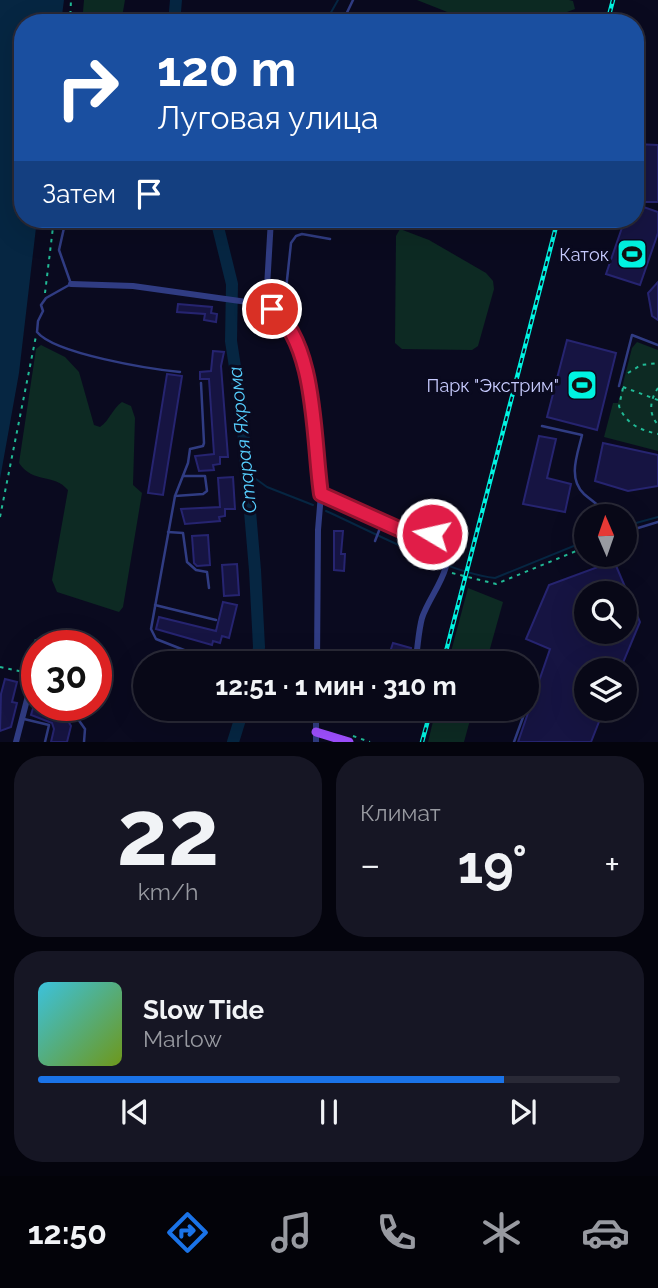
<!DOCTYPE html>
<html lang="ru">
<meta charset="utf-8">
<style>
:root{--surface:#080817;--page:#161624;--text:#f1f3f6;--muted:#989aa1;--line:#292936;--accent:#1a73e8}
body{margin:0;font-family:Raleway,sans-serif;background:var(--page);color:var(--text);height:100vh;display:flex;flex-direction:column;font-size:26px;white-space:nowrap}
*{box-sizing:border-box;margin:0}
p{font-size:23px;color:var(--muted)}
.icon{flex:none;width:38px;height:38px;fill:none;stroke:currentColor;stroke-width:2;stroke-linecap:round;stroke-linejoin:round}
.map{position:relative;height:742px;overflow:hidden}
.sheet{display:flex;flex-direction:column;gap:14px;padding:14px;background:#04040d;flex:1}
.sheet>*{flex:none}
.hud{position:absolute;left:14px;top:14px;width:630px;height:214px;border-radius:28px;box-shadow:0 7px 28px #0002,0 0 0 2px var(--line);background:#1a4fa0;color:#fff;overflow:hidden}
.needle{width:46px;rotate:358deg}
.buttons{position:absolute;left:574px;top:504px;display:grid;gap:14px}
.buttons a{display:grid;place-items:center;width:63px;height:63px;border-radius:50%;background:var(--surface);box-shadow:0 7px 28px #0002,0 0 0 2px var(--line);font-size:35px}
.speed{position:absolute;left:21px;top:630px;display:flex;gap:14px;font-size:35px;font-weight:700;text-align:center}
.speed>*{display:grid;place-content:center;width:91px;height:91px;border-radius:50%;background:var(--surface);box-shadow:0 7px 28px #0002,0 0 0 2px var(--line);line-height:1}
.speed .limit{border:10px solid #d22;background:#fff;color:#111}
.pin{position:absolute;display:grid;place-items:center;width:60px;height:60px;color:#fff;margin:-30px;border:4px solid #fff;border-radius:50%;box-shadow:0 2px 7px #0007}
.me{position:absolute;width:77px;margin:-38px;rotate:279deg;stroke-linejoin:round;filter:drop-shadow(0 0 5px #0008)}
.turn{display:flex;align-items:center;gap:24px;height:147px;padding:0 28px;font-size:32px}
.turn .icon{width:91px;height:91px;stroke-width:2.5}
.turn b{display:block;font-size:49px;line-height:60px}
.then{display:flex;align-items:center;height:66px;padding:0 28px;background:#0003;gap:14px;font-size:26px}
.big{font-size:52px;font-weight:700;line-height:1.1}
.sheet .widget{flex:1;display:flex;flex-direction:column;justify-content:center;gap:10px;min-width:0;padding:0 24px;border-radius:28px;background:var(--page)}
.sheet .dial{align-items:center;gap:0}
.dial b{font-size:91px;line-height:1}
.song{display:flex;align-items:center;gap:21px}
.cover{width:84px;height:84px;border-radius:10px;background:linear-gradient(135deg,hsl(190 70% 55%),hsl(80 70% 35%))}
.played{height:7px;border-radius:4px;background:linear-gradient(90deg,var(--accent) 80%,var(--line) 80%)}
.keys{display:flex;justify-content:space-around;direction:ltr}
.heat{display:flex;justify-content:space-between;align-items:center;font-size:38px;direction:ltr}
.sheet .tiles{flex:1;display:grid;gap:14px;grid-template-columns:1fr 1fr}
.widget:last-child{grid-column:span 2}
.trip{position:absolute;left:133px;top:651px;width:406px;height:70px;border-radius:35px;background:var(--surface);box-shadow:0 7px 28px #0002,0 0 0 2px var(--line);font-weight:700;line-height:70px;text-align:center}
.dock{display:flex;height:112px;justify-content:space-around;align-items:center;background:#030309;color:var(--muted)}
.dock .icon{width:49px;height:49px}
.dock .on{color:var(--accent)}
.dock b{font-size:32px;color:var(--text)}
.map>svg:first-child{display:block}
.green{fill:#0d2a23}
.water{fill:#062642}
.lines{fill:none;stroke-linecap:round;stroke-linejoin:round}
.stream{stroke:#062642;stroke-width:2}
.river{stroke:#062642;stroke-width:12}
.building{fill:#161442;stroke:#262470;stroke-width:2;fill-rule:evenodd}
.path{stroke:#21ba96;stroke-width:2;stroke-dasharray:3.5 5;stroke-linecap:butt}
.lane{stroke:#303c83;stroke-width:2.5}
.street{stroke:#303c83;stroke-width:6}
.primary{stroke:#9e4fff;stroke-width:9}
.rail-casing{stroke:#00f3e1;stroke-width:4.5}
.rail{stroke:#0a0a1f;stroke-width:2;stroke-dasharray:5;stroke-linecap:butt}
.route-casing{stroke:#92132f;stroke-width:18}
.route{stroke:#e11d48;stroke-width:12}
.labels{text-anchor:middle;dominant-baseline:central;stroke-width:6;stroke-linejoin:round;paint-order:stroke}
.poi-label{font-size:18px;fill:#c8ccff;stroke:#0a0a1f;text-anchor:end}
.water-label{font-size:19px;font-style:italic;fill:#56cfff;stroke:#0a0a1f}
</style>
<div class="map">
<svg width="658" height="742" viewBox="0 0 658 742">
<rect width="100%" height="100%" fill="#0a0a1f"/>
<g class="green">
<polygon points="84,0 125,0 121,23 82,23"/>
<polygon points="417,0 569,0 573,1 575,9 538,23 475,23"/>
<polygon points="400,229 429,240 486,273 493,281 494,289 478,346 472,350 402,349 395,343 396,236"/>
<polygon points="637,342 658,350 658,451 604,437 613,403 618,403 632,348"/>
<path d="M41,345L65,357L79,372L94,425L100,427C110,420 112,409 122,402L131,406L135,418L133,485L142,493L123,607L119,612L57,592L52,580L68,490C54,473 33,484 19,463L36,349Z"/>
<polygon points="468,588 503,602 486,663 448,663"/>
<polygon points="436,709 473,709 464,742 428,742"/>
</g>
<polygon class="water" points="0,0 64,0 61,23 23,23 23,219 37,219 19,373 0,479"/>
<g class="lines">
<g class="stream">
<polyline points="325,23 338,0"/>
<polyline points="248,480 256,479 267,487 313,505"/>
<path d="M326,511C373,532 446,572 495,578L586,541"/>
<polyline points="625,526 658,517"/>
</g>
<g class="river">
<polyline points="174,23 176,0"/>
<polyline points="216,219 232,284 231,341 241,406 255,570 259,647 257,663"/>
<polyline points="233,742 242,713"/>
</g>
</g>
<g class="building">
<polygon points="635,144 658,145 658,202 635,202"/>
<polygon points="635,204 658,212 658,233 640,285 606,274 625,219 635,219"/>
<polygon points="658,282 658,320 652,316 648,293"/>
<polygon points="178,304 212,307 211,313 217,314 216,322 204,320 205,314 177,312"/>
<polygon points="567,340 616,353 597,430 547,417"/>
<polygon points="213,351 224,352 221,366 228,457 220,457 220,464 213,465 214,470 199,471 195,456 214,454 209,379 200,379 200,372 211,371"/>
<polygon points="167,374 182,376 163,495 148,493"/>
<polygon points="539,436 556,439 547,478 571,484 565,512 523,504"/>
<polygon points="603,443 658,455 658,486 628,491 595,481"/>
<polygon points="233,477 235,509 225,509 225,516 219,517 220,521 185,524 181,509 220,507 218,478"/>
<polygon points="334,531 343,531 341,554 345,554 344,571 334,570"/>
<polygon points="208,535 210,565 197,566 194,563 192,536"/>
<path d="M614,561L640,622L620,670H586V709H604L591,742H518L550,649L526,639L549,585ZM586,593H625V632H586Z"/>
<polygon points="237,564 239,595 224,596 222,565"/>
<polygon points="223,602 237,605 229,638 222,636 220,643 213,641 212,645 156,629 159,617 216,631"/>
<polygon points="393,643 411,648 410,661 389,655"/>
<polygon points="5,679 17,682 12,702 17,703 11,727 0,731 1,694"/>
<polygon points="34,705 59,705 71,726 67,742 51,742 54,729 52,723 31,715"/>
</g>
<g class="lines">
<g class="path">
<polyline points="70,23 71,0"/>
<polyline points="45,293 54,219"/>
<polyline points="628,373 641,365 658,363"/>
<polyline points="623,387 658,400"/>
<path d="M623,388L619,406C626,424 640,430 658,434"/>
<path d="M658,388C650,400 648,413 658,425"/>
<polyline points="0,517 36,336"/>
<polyline points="452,573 496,584 586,547"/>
<polyline points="0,667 28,673"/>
<polyline points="29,685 36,638"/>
<polyline points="353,736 370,742"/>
</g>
<g class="lane">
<polyline points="342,23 353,0"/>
<path d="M66,219L59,250L71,284L46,298L41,305L43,311L38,321L37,332C55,354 150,369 180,372"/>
<polyline points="283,317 291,243 296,236 302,234 330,239"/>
<polyline points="201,383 204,443 203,446 190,449 188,463 175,496 151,629 156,639 217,663"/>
<polyline points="619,386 632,335 658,345"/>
<path d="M542,426L582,435C578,453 567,478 584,494C593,502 601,506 608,516"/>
<polyline points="175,496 203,494 207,491 205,476 183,476"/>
<polyline points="168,532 183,533 187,562 196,570 207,572 209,588"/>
<polyline points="625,532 658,522"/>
<polyline points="375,541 382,523"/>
<polyline points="155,605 216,620"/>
<polyline points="29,692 37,693"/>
<polyline points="68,705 85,729 84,742"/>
<polyline points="24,719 49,725 45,742"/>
<polyline points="514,742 526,709"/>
</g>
<g class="street">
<polyline points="71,284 133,286 262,304 283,317 293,332 307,367 321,494 318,530 317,663"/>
<polyline points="262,304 267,287 271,219"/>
<path d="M321,494L382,523L444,539C457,568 430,593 422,618C418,633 418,648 415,663"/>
<polyline points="16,742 29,692"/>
<polyline points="316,742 316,709"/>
</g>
<polyline class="primary" points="316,732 349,742"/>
<g class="rail-casing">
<g id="rail">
<polyline points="607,23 613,0"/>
<polyline points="443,663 558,219"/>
<polyline points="422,742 431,709"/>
</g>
</g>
<use href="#rail" class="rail"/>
</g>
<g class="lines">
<g class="route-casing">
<path id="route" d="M272,309C317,343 313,440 321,494L401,530L432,534"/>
</g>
<use href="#route" class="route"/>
</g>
<defs>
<g id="stadium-square" transform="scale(1.575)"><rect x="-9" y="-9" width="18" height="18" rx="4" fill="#00f3e1" stroke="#0a0a1f"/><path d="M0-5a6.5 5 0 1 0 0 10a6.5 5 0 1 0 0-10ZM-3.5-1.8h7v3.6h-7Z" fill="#111"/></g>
</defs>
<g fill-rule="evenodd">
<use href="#stadium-square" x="632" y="254"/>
<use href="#stadium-square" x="582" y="385"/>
</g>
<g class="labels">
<g class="poi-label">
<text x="609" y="254">Каток</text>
<text x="559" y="385">Парк "Экстрим"</text>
</g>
<g class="water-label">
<text transform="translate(242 440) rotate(-96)">Старая Яхрома</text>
</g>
</g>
</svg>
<div class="buttons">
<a><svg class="needle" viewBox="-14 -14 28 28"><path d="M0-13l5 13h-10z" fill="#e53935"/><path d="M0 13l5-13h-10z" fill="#989aa1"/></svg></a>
<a><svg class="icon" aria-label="search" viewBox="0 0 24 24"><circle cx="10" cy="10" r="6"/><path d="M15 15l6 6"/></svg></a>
<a><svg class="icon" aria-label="layers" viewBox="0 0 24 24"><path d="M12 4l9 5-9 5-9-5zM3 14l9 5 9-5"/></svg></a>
</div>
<div class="speed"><div class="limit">30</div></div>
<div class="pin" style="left:272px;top:309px;background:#d93025"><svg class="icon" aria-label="arrive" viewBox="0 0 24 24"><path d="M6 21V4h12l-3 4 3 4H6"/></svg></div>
<svg class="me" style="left:432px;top:534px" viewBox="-20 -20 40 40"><circle r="17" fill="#e11d48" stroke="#fff" stroke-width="3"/><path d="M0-11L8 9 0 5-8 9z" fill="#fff"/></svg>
<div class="trip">12:51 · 1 мин · 310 m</div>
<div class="hud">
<div class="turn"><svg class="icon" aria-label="right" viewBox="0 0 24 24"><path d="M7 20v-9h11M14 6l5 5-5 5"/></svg><div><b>120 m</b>Луговая улица</div></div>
<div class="then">Затем<svg class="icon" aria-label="arrive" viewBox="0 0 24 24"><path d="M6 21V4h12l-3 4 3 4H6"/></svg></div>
</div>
</div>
<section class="sheet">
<div class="tiles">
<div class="widget dial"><b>22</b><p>km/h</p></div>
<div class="widget"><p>Климат</p>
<div class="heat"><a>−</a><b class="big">19°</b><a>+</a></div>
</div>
<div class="widget">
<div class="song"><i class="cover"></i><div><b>Slow Tide</b><p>Marlow</p></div></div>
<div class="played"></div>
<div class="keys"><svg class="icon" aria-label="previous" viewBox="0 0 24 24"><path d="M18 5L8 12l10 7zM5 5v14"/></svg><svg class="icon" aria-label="pause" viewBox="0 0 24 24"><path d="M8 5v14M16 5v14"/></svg><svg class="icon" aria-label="next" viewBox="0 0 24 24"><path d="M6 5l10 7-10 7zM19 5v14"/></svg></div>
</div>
</div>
</section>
<nav class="dock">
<b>12:50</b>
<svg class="icon on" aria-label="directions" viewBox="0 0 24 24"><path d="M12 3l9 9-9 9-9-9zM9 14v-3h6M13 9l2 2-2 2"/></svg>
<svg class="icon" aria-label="music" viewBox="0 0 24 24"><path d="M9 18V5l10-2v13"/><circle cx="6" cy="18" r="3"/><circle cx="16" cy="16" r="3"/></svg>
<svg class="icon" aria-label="phone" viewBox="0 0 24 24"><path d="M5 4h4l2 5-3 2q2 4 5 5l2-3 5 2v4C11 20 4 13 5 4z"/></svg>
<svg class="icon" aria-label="climate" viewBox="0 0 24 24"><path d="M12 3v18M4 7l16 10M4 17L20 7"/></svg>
<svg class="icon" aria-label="car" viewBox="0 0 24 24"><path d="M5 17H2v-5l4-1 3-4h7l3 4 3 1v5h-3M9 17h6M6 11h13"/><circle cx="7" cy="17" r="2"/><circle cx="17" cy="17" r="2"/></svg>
</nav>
